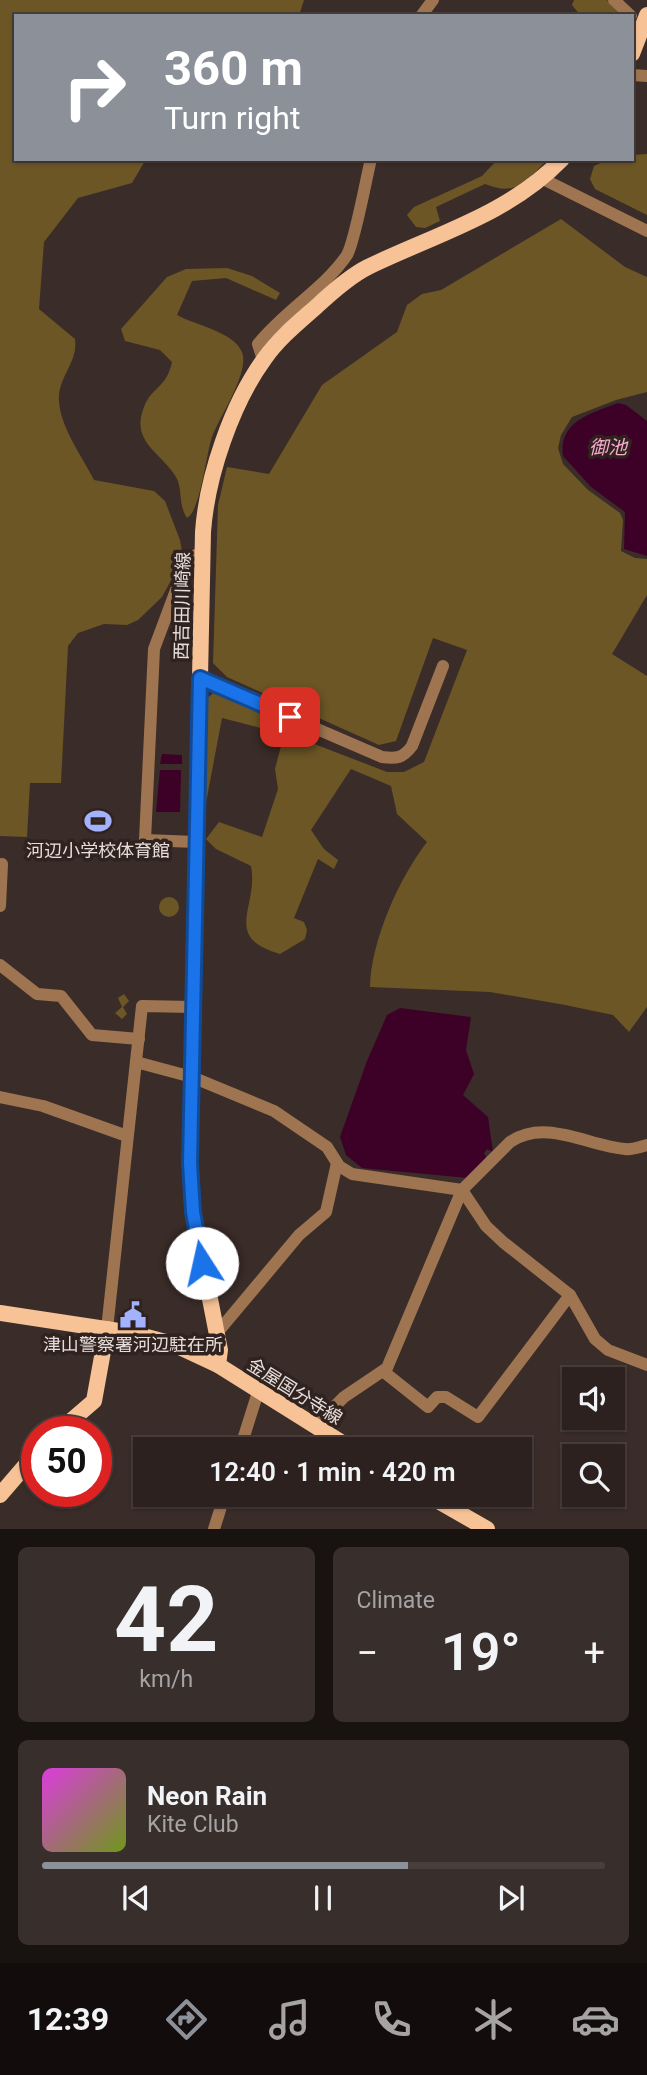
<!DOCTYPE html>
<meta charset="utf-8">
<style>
:root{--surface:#2c211e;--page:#382e2b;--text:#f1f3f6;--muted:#a6a3a4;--line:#483e3c;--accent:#8c9099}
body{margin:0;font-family:Roboto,"Noto Sans JP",sans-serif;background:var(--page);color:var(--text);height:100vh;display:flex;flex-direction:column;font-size:26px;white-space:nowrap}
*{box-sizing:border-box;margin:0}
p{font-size:23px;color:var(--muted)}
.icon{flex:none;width:38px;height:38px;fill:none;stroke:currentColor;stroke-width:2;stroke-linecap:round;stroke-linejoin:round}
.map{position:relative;height:1529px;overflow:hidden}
.panel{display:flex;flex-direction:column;gap:18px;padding:18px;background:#181210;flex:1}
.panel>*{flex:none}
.guide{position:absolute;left:14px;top:14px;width:620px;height:147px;border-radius:0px;box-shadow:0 2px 5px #0004,0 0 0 2px var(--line);background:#8c9099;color:#fff;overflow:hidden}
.buttons{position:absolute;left:562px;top:1367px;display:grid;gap:14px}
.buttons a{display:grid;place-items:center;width:63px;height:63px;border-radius:0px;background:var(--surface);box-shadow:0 2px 5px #0004,0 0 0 2px var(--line);font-size:35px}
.speed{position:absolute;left:21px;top:1416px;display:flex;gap:14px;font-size:35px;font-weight:700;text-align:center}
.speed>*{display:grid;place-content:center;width:91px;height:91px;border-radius:50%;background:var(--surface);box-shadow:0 2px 5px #0004,0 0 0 2px var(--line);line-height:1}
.speed .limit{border:10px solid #d22;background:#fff;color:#111}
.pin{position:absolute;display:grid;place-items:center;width:60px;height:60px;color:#fff;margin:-30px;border-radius:14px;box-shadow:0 4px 10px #0006}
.me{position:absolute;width:77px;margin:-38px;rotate:350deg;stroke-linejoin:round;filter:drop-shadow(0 0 5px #0008)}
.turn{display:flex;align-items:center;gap:24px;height:147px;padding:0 35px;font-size:32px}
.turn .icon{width:91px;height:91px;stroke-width:2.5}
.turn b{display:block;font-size:49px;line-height:60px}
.big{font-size:52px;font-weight:600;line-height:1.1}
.panel .card{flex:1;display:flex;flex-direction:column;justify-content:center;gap:10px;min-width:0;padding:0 24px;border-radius:10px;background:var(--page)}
.panel .dial{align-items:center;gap:0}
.dial b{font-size:91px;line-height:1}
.song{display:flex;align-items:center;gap:21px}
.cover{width:84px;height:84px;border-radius:10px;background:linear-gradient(135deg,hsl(300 70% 55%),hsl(80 70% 35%))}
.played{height:7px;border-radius:4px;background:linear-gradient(90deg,var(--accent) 65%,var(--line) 65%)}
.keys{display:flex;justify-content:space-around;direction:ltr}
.heat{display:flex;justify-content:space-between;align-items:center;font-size:38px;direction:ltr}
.panel .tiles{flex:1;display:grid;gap:18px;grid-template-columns:1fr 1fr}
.card:last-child{grid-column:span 2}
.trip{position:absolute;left:133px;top:1437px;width:399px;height:70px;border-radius:0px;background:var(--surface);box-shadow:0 2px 5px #0004,0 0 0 2px var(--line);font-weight:600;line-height:70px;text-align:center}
.tabs{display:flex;height:112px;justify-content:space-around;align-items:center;background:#120d0c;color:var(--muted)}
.tabs .icon{width:49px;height:49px}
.tabs .selected{color:var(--accent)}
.tabs b{font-size:32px;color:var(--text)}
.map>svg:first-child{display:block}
.green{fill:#6c5625}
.water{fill:#3d0027}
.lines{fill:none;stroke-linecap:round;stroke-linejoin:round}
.minor{stroke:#9f7551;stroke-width:12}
.major{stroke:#f6c296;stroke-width:16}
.route-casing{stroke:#114b97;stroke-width:18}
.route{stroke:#1a73e8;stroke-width:12}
.labels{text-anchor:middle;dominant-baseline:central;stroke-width:7;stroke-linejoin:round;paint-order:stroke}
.street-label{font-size:18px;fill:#e7dedb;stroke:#30231f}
.poi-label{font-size:18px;fill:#e7dedb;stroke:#30231f}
.water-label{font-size:19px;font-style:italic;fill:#f9a9d1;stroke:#30231f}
</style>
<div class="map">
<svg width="647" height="1529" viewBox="0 0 647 1529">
<rect width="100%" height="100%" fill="#3a2c28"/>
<g class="green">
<path d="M0,0H304L299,16H16V159H146L132,183L78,198L44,242L39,309L75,339C78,361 61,374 59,395C57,423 82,456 94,480L154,491L165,501L180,540L183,558L162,597L138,620L127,625L104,624L78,633L68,646L61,783H30L27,837L0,836Z"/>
<polygon points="574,0 607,0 622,16 581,16 572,5"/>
<polygon points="647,154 647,215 595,189 590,179 594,166 609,159 632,159 632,155"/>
<path d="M498,159H548C526,181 517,197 485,184L436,207L440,221L425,228L416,227L407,215L414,207L482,176Z"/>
<path d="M561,219L625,267L647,277V392L616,400L572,417L561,435L558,448L563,464L588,490L620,513L623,520L621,551L635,558L647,559V595L612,654L647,676V1007L629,1032L613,1015L565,1005L490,992L370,987C371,941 399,878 427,842L397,814L391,786L351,769L311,830L324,849L338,860L334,869L318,859L294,918L304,922L307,930L305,939L280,954C221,937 259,907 251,866L216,849L206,839L219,822L262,837L278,789L275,769L281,746L304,740L387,772H404L424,762L467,650L433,638L396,741L379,745L227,677L213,663L218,505L227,467L269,474L322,385L397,332L407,305L422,294L441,290Z"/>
<path d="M227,268L252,276L280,293L276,300L226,278L192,281L177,315C195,325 234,332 242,352C250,372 220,416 212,437C206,455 200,512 187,518C178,505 183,489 176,477C161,452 130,442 144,407C152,386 166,389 172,362L160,350L125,341L121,329L167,277L186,269Z"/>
<polygon points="215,692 265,714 267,721 288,730 272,731 222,718 202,824 207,698"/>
<circle cx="169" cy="907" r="10"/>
<polygon points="124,994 129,1001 123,1007 127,1014 122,1019 115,1013 122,1007 118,998"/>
</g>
<g class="water">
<path d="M618,403L626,405L647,421V556L624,549L625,512L591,487L563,456C558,421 592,413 618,403Z"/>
<polygon points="162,754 182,755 182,764 160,764"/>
<polygon points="160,770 181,770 180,812 156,812"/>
<polygon points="400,1008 471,1017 466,1050 474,1074 463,1095 488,1117 493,1152 487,1149 484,1153 487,1159 468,1178 362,1168 346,1155 340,1137 367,1061 387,1015"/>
</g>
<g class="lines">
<g class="minor">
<polyline points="614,0 631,16"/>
<polyline points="421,16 433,0"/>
<polyline points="632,75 647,76"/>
<polyline points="543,179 647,231"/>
<path d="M263,360L258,344C284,311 325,288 347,255C355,241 366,179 371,159"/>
<path d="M199,678L382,757C397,759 403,758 412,746L443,666"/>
<polyline points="196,842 145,840 154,649 185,566 191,557 203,552"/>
<polyline points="0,906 2,864"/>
<polyline points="0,965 37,994 61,996 92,1035 139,1039"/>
<polyline points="136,1062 192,1077 274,1111 327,1147 339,1166 352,1174 462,1190 486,1226 503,1242 570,1295 595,1339 608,1350 647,1365"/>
<polyline points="0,1097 43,1106 127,1136"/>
<polyline points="107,1329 142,1006 193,1007"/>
<polyline points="217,1333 299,1235 326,1212 337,1163"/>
<polyline points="384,1372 428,1407 437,1397 446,1397 478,1417 570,1295"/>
<path d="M315,1426L344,1397L387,1368L462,1190L510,1142C546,1118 588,1146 625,1149C632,1150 640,1147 647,1145"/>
<polyline points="240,1449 258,1392"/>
<polyline points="214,1529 225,1494"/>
</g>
<g class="major">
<polyline points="632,54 647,15"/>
<polyline points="0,1313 132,1333 173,1344 218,1365 352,1449"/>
<path d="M218,1365L220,1350L193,1212L190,1163L203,532C207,476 232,403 265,358C279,338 299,322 317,306C332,292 350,276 368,267C436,234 508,215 562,159"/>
<polyline points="58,1432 94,1401 107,1329"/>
<polyline points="426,1494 487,1529"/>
<polyline points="0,1495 37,1452"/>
</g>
</g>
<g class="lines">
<g class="route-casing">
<polyline id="route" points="202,1263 193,1212 190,1163 200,678 290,717"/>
</g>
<use href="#route" class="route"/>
</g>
<defs>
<g id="stadium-bare" transform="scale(2.1)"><path d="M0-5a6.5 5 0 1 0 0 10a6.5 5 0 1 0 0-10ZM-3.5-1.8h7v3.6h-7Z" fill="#a2b2fd" stroke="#30231f" stroke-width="2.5" paint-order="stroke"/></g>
<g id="civic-bare" transform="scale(2.1)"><path d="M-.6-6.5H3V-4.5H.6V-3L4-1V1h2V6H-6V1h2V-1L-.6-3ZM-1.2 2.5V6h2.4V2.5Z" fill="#a2b2fd" stroke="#30231f" stroke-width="2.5" paint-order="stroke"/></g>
</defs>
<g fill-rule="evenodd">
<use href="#stadium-bare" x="98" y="821"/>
<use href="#civic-bare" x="133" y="1315"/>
</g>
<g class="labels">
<g class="street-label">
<text transform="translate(182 606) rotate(-89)">西吉田川崎線</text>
<text transform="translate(295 1391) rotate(32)">金屋国分寺線</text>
</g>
<g class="poi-label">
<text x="98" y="850">河辺小学校体育館</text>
<text x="133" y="1344">津山警察署河辺駐在所</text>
</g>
<g class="water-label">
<text x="608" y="447">御池</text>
</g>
</g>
</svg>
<div class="buttons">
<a><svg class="icon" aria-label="sound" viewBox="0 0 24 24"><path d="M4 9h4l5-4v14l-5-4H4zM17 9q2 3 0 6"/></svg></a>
<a><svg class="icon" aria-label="search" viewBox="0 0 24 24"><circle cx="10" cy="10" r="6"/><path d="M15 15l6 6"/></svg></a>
</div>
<div class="speed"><div class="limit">50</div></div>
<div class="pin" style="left:290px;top:717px;background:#d93025"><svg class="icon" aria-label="arrive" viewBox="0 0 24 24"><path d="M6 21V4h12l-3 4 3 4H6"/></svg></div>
<svg class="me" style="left:202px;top:1263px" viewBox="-20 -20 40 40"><circle r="19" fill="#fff"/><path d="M0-13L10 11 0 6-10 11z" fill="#1a73e8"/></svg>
<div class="trip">12:40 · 1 min · 420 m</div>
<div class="guide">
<div class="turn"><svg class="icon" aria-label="right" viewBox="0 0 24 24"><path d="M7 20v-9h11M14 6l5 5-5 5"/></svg><div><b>360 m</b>Turn right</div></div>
</div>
</div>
<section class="panel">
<div class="tiles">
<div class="card dial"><b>42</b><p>km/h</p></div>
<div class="card"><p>Climate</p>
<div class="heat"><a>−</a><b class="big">19°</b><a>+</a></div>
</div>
<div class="card">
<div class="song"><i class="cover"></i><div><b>Neon Rain</b><p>Kite Club</p></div></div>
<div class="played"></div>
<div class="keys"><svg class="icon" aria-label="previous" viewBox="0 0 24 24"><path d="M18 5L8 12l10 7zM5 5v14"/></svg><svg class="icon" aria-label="pause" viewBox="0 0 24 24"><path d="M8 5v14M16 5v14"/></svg><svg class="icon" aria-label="next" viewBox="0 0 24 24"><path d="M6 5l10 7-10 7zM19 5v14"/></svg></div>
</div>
</div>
</section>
<nav class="tabs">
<b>12:39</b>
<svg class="icon selected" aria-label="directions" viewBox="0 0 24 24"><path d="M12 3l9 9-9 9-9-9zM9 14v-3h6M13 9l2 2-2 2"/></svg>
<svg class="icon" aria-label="music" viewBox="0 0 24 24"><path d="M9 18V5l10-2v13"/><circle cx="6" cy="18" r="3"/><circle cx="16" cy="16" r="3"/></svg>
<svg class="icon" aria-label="phone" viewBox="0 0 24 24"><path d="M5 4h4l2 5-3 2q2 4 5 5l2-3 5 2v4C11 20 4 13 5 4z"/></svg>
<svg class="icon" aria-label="climate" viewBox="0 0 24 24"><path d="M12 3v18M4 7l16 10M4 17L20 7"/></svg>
<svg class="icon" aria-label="car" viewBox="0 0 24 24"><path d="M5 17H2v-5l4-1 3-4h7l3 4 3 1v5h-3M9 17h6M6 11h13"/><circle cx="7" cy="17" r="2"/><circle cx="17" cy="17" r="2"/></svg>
</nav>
